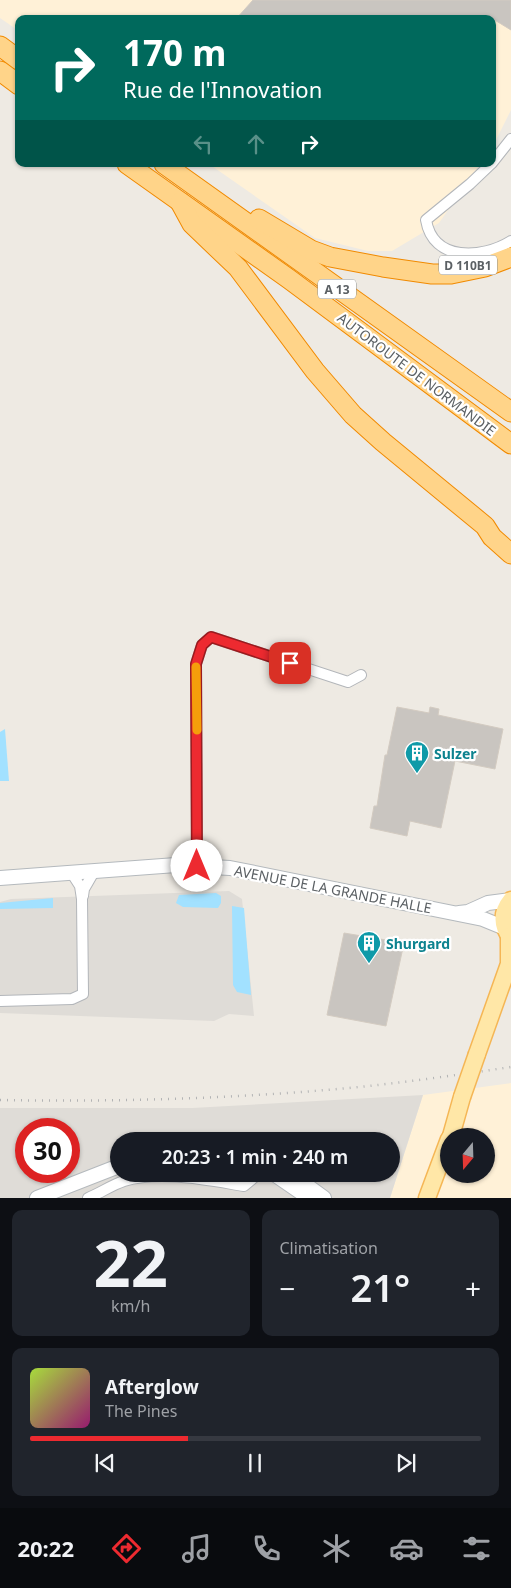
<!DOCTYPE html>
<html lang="fr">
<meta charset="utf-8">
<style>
:root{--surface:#171b24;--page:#20242c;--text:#f1f3f6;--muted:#9ea1a6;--line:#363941;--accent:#ed2a30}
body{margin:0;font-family:"Noto Sans",sans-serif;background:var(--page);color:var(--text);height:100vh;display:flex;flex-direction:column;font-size:19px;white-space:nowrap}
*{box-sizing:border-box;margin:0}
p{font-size:16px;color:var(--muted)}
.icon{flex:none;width:28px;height:28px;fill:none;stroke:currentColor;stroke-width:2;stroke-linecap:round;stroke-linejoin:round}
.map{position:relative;height:1198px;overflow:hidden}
.details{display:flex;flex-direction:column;gap:12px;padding:12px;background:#0d0f14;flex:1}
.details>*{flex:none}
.top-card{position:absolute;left:15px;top:15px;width:481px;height:152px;border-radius:10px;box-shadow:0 1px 4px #0004;background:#00695c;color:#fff;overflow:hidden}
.needle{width:32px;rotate:199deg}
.controls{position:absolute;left:440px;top:1128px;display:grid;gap:10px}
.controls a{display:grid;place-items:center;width:55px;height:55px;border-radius:50%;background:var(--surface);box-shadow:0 1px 4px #0004;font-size:25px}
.speed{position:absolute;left:15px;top:1118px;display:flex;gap:10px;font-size:25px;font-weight:700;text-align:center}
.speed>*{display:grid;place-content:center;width:65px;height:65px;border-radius:50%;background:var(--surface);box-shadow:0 1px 4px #0004;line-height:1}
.speed .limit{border:8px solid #d22;background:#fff;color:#111}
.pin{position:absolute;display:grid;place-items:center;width:42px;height:42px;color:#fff;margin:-21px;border-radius:10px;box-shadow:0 2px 8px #0006}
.me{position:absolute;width:55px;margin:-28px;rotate:0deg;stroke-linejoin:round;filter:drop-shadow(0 0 4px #0008)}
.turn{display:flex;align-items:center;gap:18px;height:105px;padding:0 25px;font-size:22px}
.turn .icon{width:65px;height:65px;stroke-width:2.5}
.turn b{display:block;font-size:35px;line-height:42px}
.lanes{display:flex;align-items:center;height:48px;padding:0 25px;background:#0003;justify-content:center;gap:25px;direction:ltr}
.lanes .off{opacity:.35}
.big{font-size:38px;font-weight:600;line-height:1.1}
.details .widget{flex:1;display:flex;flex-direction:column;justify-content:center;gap:8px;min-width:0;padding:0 18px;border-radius:10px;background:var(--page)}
.details .dial{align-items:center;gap:0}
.dial b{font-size:65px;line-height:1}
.song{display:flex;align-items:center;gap:15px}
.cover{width:60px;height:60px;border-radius:8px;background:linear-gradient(135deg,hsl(80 70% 55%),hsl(320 70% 35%))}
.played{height:5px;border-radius:2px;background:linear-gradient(90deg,var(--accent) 35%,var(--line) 35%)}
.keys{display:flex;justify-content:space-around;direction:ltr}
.heat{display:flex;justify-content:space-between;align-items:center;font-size:28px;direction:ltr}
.details .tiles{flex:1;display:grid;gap:12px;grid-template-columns:1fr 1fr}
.widget:last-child{grid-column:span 2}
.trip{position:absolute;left:110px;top:1132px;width:290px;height:50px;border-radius:25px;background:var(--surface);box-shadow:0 1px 4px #0004;font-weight:600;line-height:50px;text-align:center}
.menu{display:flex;height:80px;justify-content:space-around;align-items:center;background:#090b0e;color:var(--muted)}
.menu .icon{width:35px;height:35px}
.menu .selected{color:var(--accent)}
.menu b{font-size:22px;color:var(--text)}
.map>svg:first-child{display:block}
.commercial{fill:#fff1d7;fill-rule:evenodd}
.industrial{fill:#dfdcd7;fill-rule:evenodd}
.water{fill:#a2e1ff}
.building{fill:#c9c5c0;stroke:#d3cbc1}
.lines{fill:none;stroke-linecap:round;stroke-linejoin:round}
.street-casing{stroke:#b3b6ba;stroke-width:12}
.secondary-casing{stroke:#b4b9bd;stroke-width:16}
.primary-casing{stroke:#f5b655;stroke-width:19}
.highway-casing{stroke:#f18a00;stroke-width:21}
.street{stroke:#fff;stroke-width:10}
.secondary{stroke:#fff;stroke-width:14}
.primary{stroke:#ffe7a7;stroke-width:16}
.highway{stroke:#ffd489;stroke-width:19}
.rail{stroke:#b2b3b4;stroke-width:2.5;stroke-dasharray:1 6;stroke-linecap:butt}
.primary-bridge-casing{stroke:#f5b655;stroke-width:19;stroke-linecap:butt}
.primary-bridge{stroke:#ffe7a7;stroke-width:16}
.route-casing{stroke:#9a1b1f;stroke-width:12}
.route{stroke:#ed2a30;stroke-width:9}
.slow{stroke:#f59e0b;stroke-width:9}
.labels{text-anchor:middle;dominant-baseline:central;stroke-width:4.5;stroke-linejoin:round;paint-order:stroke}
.shield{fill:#fff;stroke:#8c9092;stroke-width:1}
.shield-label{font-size:12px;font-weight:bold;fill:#5b6064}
.street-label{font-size:14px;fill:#5b6064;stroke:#fff}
.culture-label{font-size:14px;font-weight:bold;fill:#0d838f;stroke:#fff;text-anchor:start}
</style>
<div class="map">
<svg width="511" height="1198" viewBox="0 0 511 1198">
<rect width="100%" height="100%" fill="#eeeae3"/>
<g class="commercial">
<polygon points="0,0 511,0 511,110 493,146 492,19 19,19 19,31 0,18"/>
<polygon points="209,164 480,164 439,223 392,251 368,251 315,238"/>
<path d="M511,1083V1198H390L423,1095ZM449,1136H486V1174H449Z"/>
</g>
<g class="industrial">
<polygon points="229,891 242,899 254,1016 229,1014 214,1021 0,1013 0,902 11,899"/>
<path d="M423,1095L390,1198H0V1108H192ZM26,1129H69V1171H26ZM119,1141H391V1174H119Z"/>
</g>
<g class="water">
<polygon points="5,729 9,781 0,781 0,732"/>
<polygon points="216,893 221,896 221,903 218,908 183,907 176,903 179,895"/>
<polygon points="53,898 53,908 0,909 0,903"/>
<polygon points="232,906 244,908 251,995 237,992 233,985"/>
</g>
<g class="building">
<polygon points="253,0 511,0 511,30 493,19 236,19"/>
<polygon points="397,707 429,713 430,707 439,709 438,715 503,729 495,769 455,761 441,828 410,821 407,836 370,828 374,806 377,806 385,755 387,755"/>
<polygon points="344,933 404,943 386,1026 327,1015"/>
</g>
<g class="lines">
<g class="street-casing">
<g id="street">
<polyline points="492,163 511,139"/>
<path d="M491,164L470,184L426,220C433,262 482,259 511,241"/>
<polyline points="197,866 196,664 202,645 211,637 348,682 361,675"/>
<polyline points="83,896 84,889 95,870"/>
<polyline points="0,1001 72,999 83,994 82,899 80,886 71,872"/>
<path d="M88,1198C100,1193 112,1185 124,1181C160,1170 207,1180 244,1186L257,1175L263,1174"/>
</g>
</g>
<g class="secondary-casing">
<g id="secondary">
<polyline points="0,878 176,865 230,868 483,919 505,928"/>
<polyline points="459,913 468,912 488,903 511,900"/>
<polyline points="186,1141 214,1141"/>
<polyline points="274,1174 309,1198"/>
<polyline points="302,1182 324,1198"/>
<polyline points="37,1198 119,1166"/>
</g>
</g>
<g class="primary-casing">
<g id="primary">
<path d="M511,900C501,912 501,926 511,938"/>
<polyline points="477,1054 509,964 509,936"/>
<polyline points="451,1136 462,1097"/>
<polyline points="427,1198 449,1139"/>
</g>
</g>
<g class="highway-casing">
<g id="highway">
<polyline points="0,46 19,60"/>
<polyline points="0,71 19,85"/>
<polyline points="127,164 289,279 511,444"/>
<polyline points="164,164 511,412"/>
<polyline points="180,202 192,224 238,268 315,371 353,415 383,442 485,526 492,537 511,554"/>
<polyline points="259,219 311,250 330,257 383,267 432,274 451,274 485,267 511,257"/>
</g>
</g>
<use href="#street" class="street"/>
<use href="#secondary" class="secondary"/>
<use href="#primary" class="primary"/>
<use href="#highway" class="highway"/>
<path class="rail" d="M0,1100C109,1102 218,1099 326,1090C388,1085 450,1076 511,1067"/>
<g class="primary-bridge-casing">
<polyline id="primary-bridge" points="462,1097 477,1054"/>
</g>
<use href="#primary-bridge" class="primary-bridge"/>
</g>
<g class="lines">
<g class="route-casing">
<polyline id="route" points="197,866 196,664 202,645 211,637 290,663"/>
</g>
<use href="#route" class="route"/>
<polyline class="slow" points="196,667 197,730"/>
</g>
<defs>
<g id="building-pin" transform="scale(1.25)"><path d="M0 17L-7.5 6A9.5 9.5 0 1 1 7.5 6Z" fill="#0f9aa8" stroke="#fff"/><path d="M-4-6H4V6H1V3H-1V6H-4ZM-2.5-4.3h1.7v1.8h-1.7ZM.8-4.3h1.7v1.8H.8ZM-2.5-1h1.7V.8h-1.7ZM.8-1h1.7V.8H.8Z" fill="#fff"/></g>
</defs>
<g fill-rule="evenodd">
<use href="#building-pin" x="417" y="753"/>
<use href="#building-pin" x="369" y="943"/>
</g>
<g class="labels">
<g class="shield">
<rect x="439" y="255.5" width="58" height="19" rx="4"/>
<rect x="318" y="279.5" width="38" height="19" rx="4"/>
</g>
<g class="shield-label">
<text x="468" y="265">D 110B1</text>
<text x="337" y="289">A 13</text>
</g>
<g class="street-label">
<text transform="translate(417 374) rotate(37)">AUTOROUTE DE NORMANDIE</text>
<text transform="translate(333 889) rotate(11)">AVENUE DE LA GRANDE HALLE</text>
</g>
<g class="culture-label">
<text x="434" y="753">Sulzer</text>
<text x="386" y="943">Shurgard</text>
</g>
</g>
</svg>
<div class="controls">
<a><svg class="needle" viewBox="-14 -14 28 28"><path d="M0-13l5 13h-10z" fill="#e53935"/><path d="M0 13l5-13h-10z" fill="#9ea1a6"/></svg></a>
</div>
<div class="speed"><div class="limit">30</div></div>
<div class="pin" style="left:290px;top:663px;background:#d93025"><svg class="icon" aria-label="arrive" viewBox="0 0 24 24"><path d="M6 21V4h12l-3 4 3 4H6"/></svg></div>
<svg class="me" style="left:197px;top:866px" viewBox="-20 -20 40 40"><circle r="19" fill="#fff"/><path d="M0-13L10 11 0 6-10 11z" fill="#ed2a30"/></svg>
<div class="trip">20:23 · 1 min · 240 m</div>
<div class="top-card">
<div class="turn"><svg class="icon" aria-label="right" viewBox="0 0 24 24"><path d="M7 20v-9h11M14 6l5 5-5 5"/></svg><div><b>170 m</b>Rue de l'Innovation</div></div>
<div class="lanes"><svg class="icon off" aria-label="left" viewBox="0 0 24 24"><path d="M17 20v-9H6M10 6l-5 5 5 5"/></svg><svg class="icon off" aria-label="ahead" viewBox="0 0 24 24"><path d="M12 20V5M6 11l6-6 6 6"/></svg><svg class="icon" aria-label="right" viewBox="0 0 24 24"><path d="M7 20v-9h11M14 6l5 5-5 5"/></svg></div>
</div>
</div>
<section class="details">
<div class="tiles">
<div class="widget dial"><b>22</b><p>km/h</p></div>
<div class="widget"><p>Climatisation</p>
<div class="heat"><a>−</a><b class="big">21°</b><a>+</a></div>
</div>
<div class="widget">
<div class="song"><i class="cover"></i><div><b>Afterglow</b><p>The Pines</p></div></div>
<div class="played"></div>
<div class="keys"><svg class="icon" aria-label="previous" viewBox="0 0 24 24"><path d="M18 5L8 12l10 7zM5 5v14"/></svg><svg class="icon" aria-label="pause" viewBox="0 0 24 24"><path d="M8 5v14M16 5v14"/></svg><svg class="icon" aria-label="next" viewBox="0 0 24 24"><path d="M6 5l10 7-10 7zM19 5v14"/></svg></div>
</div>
</div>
</section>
<nav class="menu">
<b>20:22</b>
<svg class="icon selected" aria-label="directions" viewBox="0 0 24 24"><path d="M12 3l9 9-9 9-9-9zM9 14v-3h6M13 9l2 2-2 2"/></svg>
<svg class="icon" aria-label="music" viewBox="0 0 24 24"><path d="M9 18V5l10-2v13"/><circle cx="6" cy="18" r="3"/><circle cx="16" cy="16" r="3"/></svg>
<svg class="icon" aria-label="phone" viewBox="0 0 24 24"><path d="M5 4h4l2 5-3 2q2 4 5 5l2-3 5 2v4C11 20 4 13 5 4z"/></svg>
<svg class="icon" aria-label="climate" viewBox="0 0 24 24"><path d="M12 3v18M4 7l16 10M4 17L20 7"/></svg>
<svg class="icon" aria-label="car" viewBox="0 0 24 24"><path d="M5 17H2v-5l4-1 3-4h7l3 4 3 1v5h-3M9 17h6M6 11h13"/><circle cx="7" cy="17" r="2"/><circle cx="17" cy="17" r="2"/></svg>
<svg class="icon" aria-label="filters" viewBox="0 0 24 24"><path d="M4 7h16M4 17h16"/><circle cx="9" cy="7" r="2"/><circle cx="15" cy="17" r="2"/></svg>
</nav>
